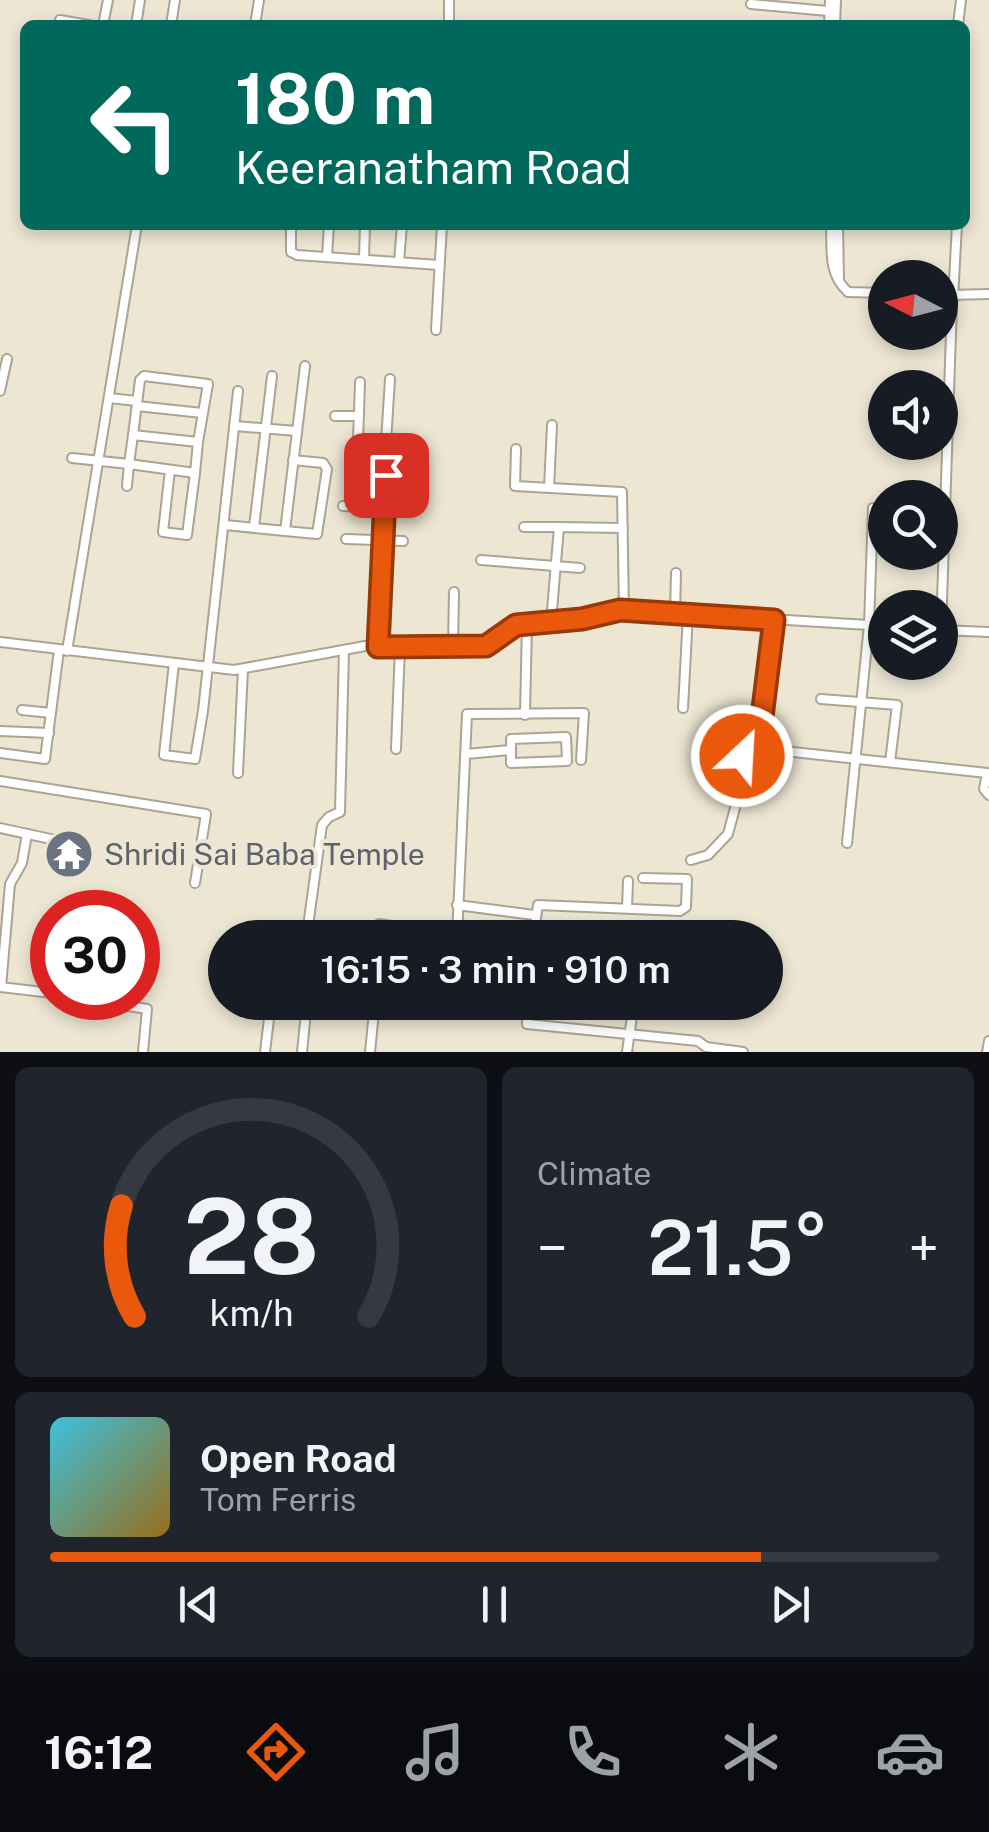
<!DOCTYPE html>
<meta charset="utf-8">
<style>
:root{--surface:#171b24;--page:#20242c;--text:#f1f3f6;--muted:#9ea1a6;--line:#363941;--accent:#ea580c}
body{margin:0;font-family:"Public Sans",sans-serif;background:var(--page);color:var(--text);height:100vh;display:flex;flex-direction:column;font-size:38px;white-space:nowrap}
*{box-sizing:border-box;margin:0}
p{font-size:32px;color:var(--muted)}
.icon{flex:none;width:55px;height:55px;fill:none;stroke:currentColor;stroke-width:2;stroke-linecap:round;stroke-linejoin:round}
.map{position:relative;height:1052px;overflow:hidden}
.drawer{display:flex;flex-direction:column;gap:15px;padding:15px;background:#0d0f14;flex:1}
.drawer>*{flex:none}
.top-card{position:absolute;left:20px;top:20px;width:950px;height:210px;border-radius:15px;box-shadow:0 5px 15px #0003;background:#00695c;color:#fff;overflow:hidden}
.needle{width:65px;rotate:276deg}
.fabs{position:absolute;left:868px;top:260px;display:grid;gap:20px}
.fabs a{display:grid;place-items:center;width:90px;height:90px;border-radius:50%;background:var(--surface);box-shadow:0 5px 15px #0003;font-size:50px}
.speed{position:absolute;left:30px;top:890px;display:flex;gap:20px;font-size:50px;font-weight:700;text-align:center}
.speed>*{display:grid;place-content:center;width:130px;height:130px;border-radius:50%;background:var(--surface);box-shadow:0 5px 15px #0003;line-height:1}
.speed .limit{border:15px solid #d22;background:#fff;color:#111}
.pin{position:absolute;display:grid;place-items:center;width:85px;height:85px;color:#fff;margin:-42px;border-radius:20px;box-shadow:0 5px 15px #0006}
.me{position:absolute;width:110px;margin:-55px;rotate:25deg;stroke-linejoin:round;filter:drop-shadow(0 0 8px #0008)}
.turn{display:flex;align-items:center;gap:35px;height:210px;padding:0 50px;font-size:45px}
.turn .icon{width:130px;height:130px;stroke-width:2.5}
.turn b{display:block;font-size:70px;line-height:85px}
.big{font-size:75px;font-weight:600;line-height:1.1}
.drawer .card{flex:1;display:flex;flex-direction:column;justify-content:center;gap:15px;min-width:0;padding:0 35px;border-radius:15px;background:var(--page)}
.drawer .dial{align-items:center;gap:0}
.dial svg{height:260px;overflow:visible;fill:none;stroke:var(--line);stroke-width:7;stroke-linecap:round;text-anchor:middle}
.dial text{fill:var(--text);stroke:none}
.song{display:flex;align-items:center;gap:30px}
.cover{width:120px;height:120px;border-radius:15px;background:linear-gradient(135deg,hsl(190 70% 55%),hsl(40 70% 35%))}
.played{height:10px;border-radius:5px;background:linear-gradient(90deg,var(--accent) 80%,var(--line) 80%)}
.keys{display:flex;justify-content:space-around;direction:ltr}
.heat{display:flex;justify-content:space-between;align-items:center;font-size:55px;direction:ltr}
.drawer .tiles{flex:1;display:grid;gap:15px;grid-template-columns:1fr 1fr}
.card:last-child{grid-column:span 2}
.trip{position:absolute;left:208px;top:920px;width:575px;height:100px;border-radius:50px;background:var(--surface);box-shadow:0 5px 15px #0003;font-weight:600;line-height:100px;text-align:center}
.menu{display:flex;height:160px;justify-content:space-around;align-items:center;background:#090b0e;color:var(--muted)}
.menu .icon{width:70px;height:70px}
.menu .on{color:var(--accent)}
.menu b{font-size:45px;color:var(--text)}
.map>svg:first-child{display:block}
.lines{fill:none;stroke-linecap:round;stroke-linejoin:round}
.minor-casing{stroke:#aba493;stroke-width:12}
.minor{stroke:#fff;stroke-width:8}
.route-casing{stroke:#983908;stroke-width:25}
.route{stroke:#ea580c;stroke-width:18}
.labels{text-anchor:middle;dominant-baseline:central;stroke-width:8;stroke-linejoin:round;paint-order:stroke}
.worship-label{font-size:30px;fill:#5b616d;stroke:#ede6d3;text-anchor:start}
</style>
<div class="map">
<svg width="989" height="1052" viewBox="0 0 989 1052">
<rect width="100%" height="100%" fill="#ede6d3"/>
<g class="lines">
<g class="minor-casing">
<g id="minor">
<polyline points="751,4 828,11"/>
<polyline points="60,20 89,25"/>
<polyline points="103,25 108,0"/>
<polyline points="136,25 140,0"/>
<polyline points="171,25 175,0"/>
<polyline points="255,25 259,0"/>
<polyline points="449,25 449,0"/>
<polyline points="829,25 830,0"/>
<polyline points="835,25 836,0"/>
<polyline points="958,25 961,0"/>
<polyline points="291,225 291,252 297,255 439,265"/>
<path d="M831,225C832,251 828,274 848,292L885,293"/>
<polyline points="838,225 839,280"/>
<polyline points="327,256 329,225"/>
<polyline points="364,259 365,225"/>
<polyline points="399,262 402,225"/>
<polyline points="940,292 947,295 952,303 941,630"/>
<polyline points="949,295 989,294"/>
<polyline points="953,299 957,225"/>
<polyline points="436,330 442,225"/>
<polyline points="360,382 357,471 386,475 378,647"/>
<polyline points="0,391 7,359"/>
<polyline points="109,398 137,401"/>
<polyline points="137,406 202,413"/>
<polyline points="335,416 359,416"/>
<polyline points="235,426 296,431"/>
<polyline points="133,435 140,380 144,376 208,384 198,442"/>
<polyline points="358,441 386,442 390,379"/>
<polyline points="516,449 515,486 622,492 624,610"/>
<polyline points="72,458 129,464 133,435 198,442 195,473 129,464 127,486"/>
<polyline points="170,470 163,532 187,535 195,473"/>
<polyline points="386,475 404,476"/>
<polyline points="549,488 552,425"/>
<polyline points="343,506 408,509"/>
<polyline points="225,525 285,531 305,366"/>
<polyline points="254,527 272,376"/>
<polyline points="524,527 559,527"/>
<polyline points="285,531 317,534 327,469 323,463 293,460"/>
<polyline points="346,539 403,541"/>
<polyline points="481,560 580,568"/>
<polyline points="675,613 676,573"/>
<polyline points="551,622 559,527 623,528"/>
<polyline points="940,630 989,632"/>
<polyline points="0,642 234,670 365,646 486,645 515,625 582,619 621,610 885,626"/>
<polyline points="453,647 454,592"/>
<polyline points="67,651 137,225"/>
<polyline points="174,663 164,755 195,759 203,711 238,391"/>
<polyline points="821,699 897,705 890,762"/>
<polyline points="683,708 688,614"/>
<polyline points="22,710 51,713"/>
<polyline points="525,715 527,624"/>
<polyline points="0,731 49,733"/>
<polyline points="396,749 400,647"/>
<polyline points="793,752 987,773 984,789 989,795"/>
<polyline points="0,753 45,759 59,650"/>
<polyline points="466,754 511,750 511,763 567,761 566,737 511,739 511,750"/>
<polyline points="238,773 243,669"/>
<polyline points="0,781 206,814 195,883"/>
<polyline points="0,828 60,841"/>
<polyline points="847,843 869,625 873,508"/>
<polyline points="691,860 708,855 728,834 742,782 744,742 762,717 773,620"/>
<polyline points="457,905 534,915"/>
<polyline points="627,908 628,881"/>
<polyline points="309,919 322,825 329,817 340,812 344,650"/>
<polyline points="379,924 470,938"/>
<polyline points="533,934 568,938"/>
<polyline points="457,938 467,714 584,713 581,760"/>
<polyline points="533,938 538,905 680,911 686,907 687,879 643,878"/>
<polyline points="0,987 52,993"/>
<polyline points="1,987 10,884 22,863 27,834"/>
<polyline points="80,998 147,1009 143,1052"/>
<polyline points="528,1002 527,1024 698,1041 706,1047 743,1052"/>
<polyline points="601,1002 634,1006"/>
<polyline points="265,1052 271,1002"/>
<polyline points="302,1052 307,1002"/>
<polyline points="370,1052 375,1002"/>
<polyline points="627,1052 634,1002"/>
<polyline points="987,1052 989,1041"/>
</g>
</g>
<use href="#minor" class="minor"/>
</g>
<g class="lines">
<g class="route-casing">
<polyline id="route" points="386,475 378,647 486,646 516,625 582,619 620,610 774,620 762,717 744,742 742,756"/>
</g>
<use href="#route" class="route"/>
</g>
<defs>
<g id="temple-disc" transform="scale(2.5)"><circle r="9.5" fill="#6b7280" stroke="#ede6d3"/><path d="M0-6L5-2H3V0L6.5 2.5H4V6H1.5V3h-3V6H-4V2.5H-6.5L-3 0V-2H-5Z" fill="#fff"/></g>
</defs>
<g fill-rule="evenodd">
<use href="#temple-disc" x="69" y="854"/>
</g>
<g class="labels">
<g class="worship-label">
<text x="104" y="854">Shridi Sai Baba Temple</text>
</g>
</g>
</svg>
<div class="fabs">
<a><svg class="needle" viewBox="-14 -14 28 28"><path d="M0-13l5 13h-10z" fill="#e53935"/><path d="M0 13l5-13h-10z" fill="#9ea1a6"/></svg></a>
<a><svg class="icon" aria-label="sound" viewBox="0 0 24 24"><path d="M4 9h4l5-4v14l-5-4H4zM17 9q2 3 0 6"/></svg></a>
<a><svg class="icon" aria-label="search" viewBox="0 0 24 24"><circle cx="10" cy="10" r="6"/><path d="M15 15l6 6"/></svg></a>
<a><svg class="icon" aria-label="layers" viewBox="0 0 24 24"><path d="M12 4l9 5-9 5-9-5zM3 14l9 5 9-5"/></svg></a>
</div>
<div class="speed"><div class="limit">30</div></div>
<div class="pin" style="left:386px;top:475px;background:#d93025"><svg class="icon" aria-label="arrive" viewBox="0 0 24 24"><path d="M6 21V4h12l-3 4 3 4H6"/></svg></div>
<svg class="me" style="left:742px;top:756px" viewBox="-20 -20 40 40"><circle r="17" fill="#ea580c" stroke="#fff" stroke-width="3"/><path d="M0-11L8 9 0 5-8 9z" fill="#fff"/></svg>
<div class="trip">16:15 · 3 min · 910 m</div>
<div class="top-card">
<div class="turn"><svg class="icon" aria-label="left" viewBox="0 0 24 24"><path d="M17 20v-9H6M10 6l-5 5 5 5"/></svg><div><b>180 m</b>Keeranatham Road</div></div>
</div>
</div>
<section class="drawer">
<div class="tiles">
<div class="card dial"><svg viewBox="0 0 100 80">
<path d="M14 69A42 42 0 1 1 86 69"/>
<path d="M14 69A42 42 0 0 1 10 35" stroke="#ea580c"/>
<text x="50" y="56" font-size="32" font-weight="700">28</text>
<text x="50" y="72" font-size="11">km/h</text>
</svg></div>
<div class="card"><p>Climate</p>
<div class="heat"><a>−</a><b class="big">21.5°</b><a>+</a></div>
</div>
<div class="card">
<div class="song"><i class="cover"></i><div><b>Open Road</b><p>Tom Ferris</p></div></div>
<div class="played"></div>
<div class="keys"><svg class="icon" aria-label="previous" viewBox="0 0 24 24"><path d="M18 5L8 12l10 7zM5 5v14"/></svg><svg class="icon" aria-label="pause" viewBox="0 0 24 24"><path d="M8 5v14M16 5v14"/></svg><svg class="icon" aria-label="next" viewBox="0 0 24 24"><path d="M6 5l10 7-10 7zM19 5v14"/></svg></div>
</div>
</div>
</section>
<nav class="menu">
<b>16:12</b>
<svg class="icon on" aria-label="directions" viewBox="0 0 24 24"><path d="M12 3l9 9-9 9-9-9zM9 14v-3h6M13 9l2 2-2 2"/></svg>
<svg class="icon" aria-label="music" viewBox="0 0 24 24"><path d="M9 18V5l10-2v13"/><circle cx="6" cy="18" r="3"/><circle cx="16" cy="16" r="3"/></svg>
<svg class="icon" aria-label="phone" viewBox="0 0 24 24"><path d="M5 4h4l2 5-3 2q2 4 5 5l2-3 5 2v4C11 20 4 13 5 4z"/></svg>
<svg class="icon" aria-label="climate" viewBox="0 0 24 24"><path d="M12 3v18M4 7l16 10M4 17L20 7"/></svg>
<svg class="icon" aria-label="car" viewBox="0 0 24 24"><path d="M5 17H2v-5l4-1 3-4h7l3 4 3 1v5h-3M9 17h6M6 11h13"/><circle cx="7" cy="17" r="2"/><circle cx="17" cy="17" r="2"/></svg>
</nav>
